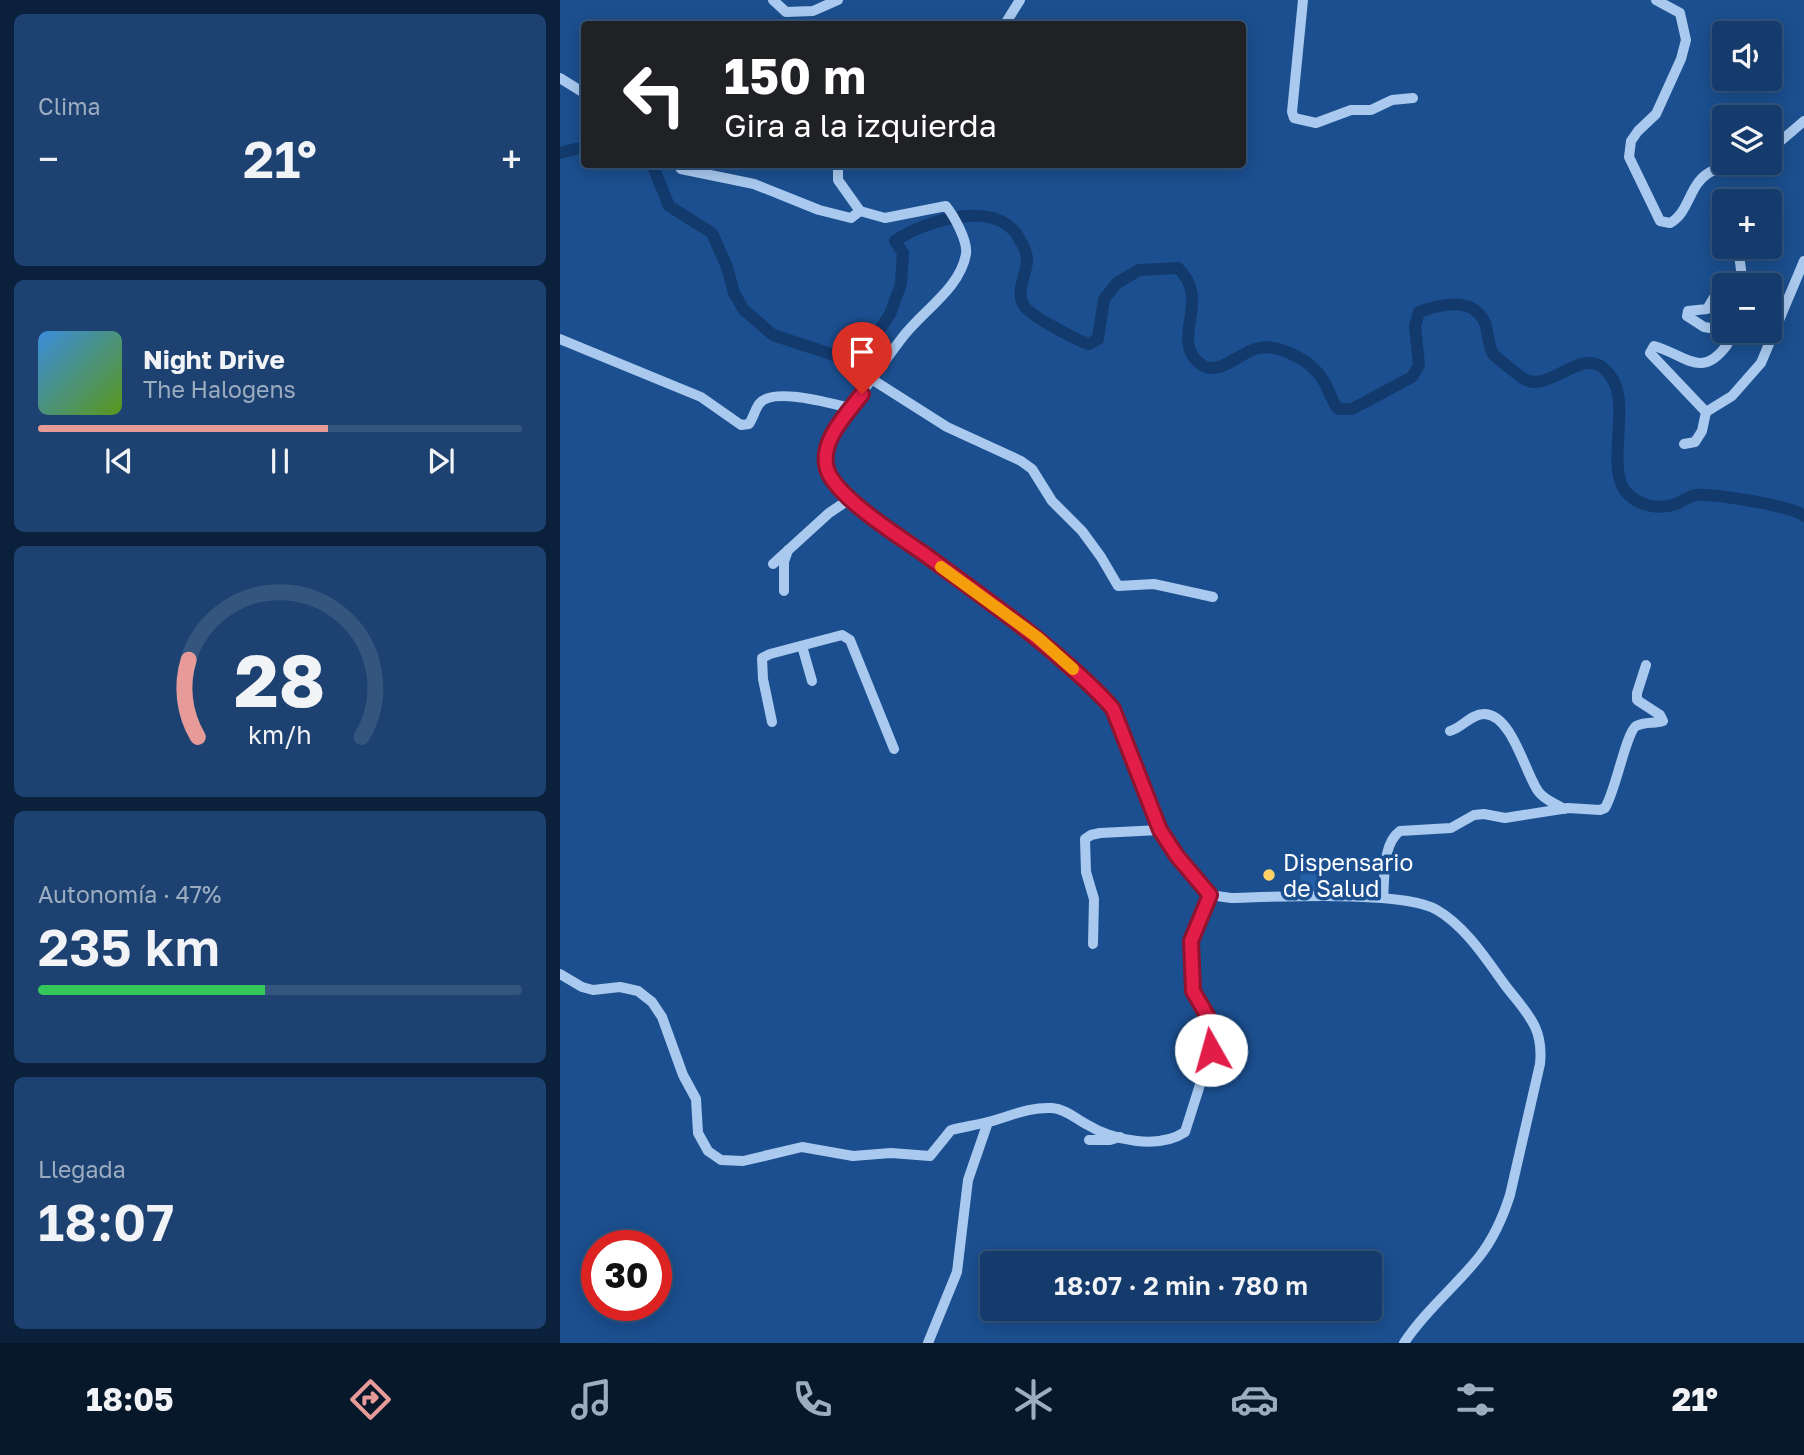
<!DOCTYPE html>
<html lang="es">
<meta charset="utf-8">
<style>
:root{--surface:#143b6b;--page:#1d4271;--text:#f1f3f6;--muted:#9dadc1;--line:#33557e;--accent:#e69b98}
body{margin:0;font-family:"Golos Text",sans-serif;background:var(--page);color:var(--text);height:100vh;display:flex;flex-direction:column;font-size:26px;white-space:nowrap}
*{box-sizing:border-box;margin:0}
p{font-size:23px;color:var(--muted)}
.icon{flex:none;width:38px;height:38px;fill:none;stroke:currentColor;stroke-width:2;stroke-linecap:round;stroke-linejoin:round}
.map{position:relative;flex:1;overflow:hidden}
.drawer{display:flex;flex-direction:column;gap:14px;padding:14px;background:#0b203b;width:560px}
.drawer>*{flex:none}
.hud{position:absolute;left:21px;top:21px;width:665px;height:147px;border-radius:7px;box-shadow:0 4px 18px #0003,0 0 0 2px var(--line);background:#202124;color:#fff;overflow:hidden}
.fabs{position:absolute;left:1152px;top:21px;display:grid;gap:14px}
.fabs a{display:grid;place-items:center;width:70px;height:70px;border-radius:7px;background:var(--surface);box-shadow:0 4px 18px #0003,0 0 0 2px var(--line);font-size:35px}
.speed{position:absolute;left:21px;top:1230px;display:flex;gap:14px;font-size:35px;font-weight:700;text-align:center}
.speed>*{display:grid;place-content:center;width:91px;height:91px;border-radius:50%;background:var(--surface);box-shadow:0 4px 18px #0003,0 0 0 2px var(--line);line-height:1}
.speed .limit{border:10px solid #d22;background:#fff;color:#111}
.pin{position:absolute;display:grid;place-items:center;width:60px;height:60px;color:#fff;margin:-72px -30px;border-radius:50% 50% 50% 0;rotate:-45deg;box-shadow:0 0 7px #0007}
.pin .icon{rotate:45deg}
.me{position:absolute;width:77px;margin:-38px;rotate:353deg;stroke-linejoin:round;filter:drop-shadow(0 0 5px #0008)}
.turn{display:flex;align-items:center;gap:24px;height:147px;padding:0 28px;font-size:32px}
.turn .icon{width:91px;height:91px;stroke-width:2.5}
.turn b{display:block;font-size:49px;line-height:60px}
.big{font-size:52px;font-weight:600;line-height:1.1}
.drawer .widget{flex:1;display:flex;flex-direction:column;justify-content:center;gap:10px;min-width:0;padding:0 24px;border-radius:10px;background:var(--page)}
.drawer .dial{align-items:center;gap:0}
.dial svg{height:182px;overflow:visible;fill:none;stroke:var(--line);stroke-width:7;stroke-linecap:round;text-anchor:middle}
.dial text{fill:var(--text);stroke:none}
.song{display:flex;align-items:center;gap:21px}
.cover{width:84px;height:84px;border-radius:10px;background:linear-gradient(135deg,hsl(210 70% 55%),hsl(90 70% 35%))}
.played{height:7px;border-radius:4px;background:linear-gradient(90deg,var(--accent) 60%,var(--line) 60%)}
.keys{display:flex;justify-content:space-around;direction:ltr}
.heat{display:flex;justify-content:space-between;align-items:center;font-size:38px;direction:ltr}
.charge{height:10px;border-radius:5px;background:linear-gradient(90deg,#34c759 47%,var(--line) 0)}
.trip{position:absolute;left:420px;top:1251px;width:402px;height:70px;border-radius:7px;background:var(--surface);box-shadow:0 4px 18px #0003,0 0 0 2px var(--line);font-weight:600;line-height:70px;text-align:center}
.tabs{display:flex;height:112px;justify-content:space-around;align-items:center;background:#08182b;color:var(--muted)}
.tabs .icon{width:49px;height:49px}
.tabs .selected{color:var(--accent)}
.tabs b{font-size:32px;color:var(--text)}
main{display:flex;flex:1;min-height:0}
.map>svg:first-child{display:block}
.green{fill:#2461a8}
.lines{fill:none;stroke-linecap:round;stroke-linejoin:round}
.river{stroke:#123a6d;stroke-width:12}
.minor{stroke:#a9c9ee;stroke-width:10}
.route-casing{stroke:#92132f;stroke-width:18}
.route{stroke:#e11d48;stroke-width:12}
.slow{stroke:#f59e0b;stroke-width:12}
.poi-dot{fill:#ffd166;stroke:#1b4f8f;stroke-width:2.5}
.labels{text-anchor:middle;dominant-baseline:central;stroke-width:7;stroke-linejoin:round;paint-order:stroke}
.poi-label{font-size:23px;fill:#fff;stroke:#1b4f8f;text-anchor:start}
</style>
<main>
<section class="drawer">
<div class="widget"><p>Clima</p>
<div class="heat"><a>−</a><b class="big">21°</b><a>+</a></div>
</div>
<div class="widget">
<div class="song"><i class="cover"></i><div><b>Night Drive</b><p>The Halogens</p></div></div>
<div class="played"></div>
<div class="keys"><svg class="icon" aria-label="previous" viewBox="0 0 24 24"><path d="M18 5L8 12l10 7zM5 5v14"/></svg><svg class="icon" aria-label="pause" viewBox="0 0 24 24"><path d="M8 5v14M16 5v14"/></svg><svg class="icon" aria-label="next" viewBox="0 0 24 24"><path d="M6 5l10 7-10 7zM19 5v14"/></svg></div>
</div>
<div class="widget dial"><svg viewBox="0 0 100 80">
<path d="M14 69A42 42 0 1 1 86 69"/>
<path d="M14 69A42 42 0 0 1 10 35" stroke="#e69b98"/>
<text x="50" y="56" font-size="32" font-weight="700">28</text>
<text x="50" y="72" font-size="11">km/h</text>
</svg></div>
<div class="widget"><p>Autonomía · 47%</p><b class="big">235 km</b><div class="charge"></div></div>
<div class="widget"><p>Llegada</p><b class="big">18:07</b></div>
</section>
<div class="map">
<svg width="1244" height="1343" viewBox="0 0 1244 1343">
<rect width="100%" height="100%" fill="#1b4f8f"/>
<polygon class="green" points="741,858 766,859 763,894 740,892"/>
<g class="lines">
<g class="river">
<polyline points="0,153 24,147"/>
<path d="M92,164L109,206L152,233L167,267L174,293L184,310L213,335L286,359L311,343L330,314L341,284L343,253L335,241C366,220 439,197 460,240C463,245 467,254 467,260C467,275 454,292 465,307C471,316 518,341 529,344L538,339L544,299L557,283L579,270L618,268C652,300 610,338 639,363C657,379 680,352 698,348C717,344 745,358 757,372C768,383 769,397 778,409H792L852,377L859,365L855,326L859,312C881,304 913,296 925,323C928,332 928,345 933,354C934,356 963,379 966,380C995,393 1030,333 1055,384C1068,413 1046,471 1067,493C1079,506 1099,510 1116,504C1123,501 1128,497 1135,495C1150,493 1235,506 1244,516"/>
</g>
<g class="minor">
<polyline points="213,0 226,12 253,11 278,0"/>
<polyline points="743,0 732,112 734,118 756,123 791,110 811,110 832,100 853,98"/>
<path d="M1096,0L1120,13L1126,40L1121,59L1096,114L1078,131L1071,141L1069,157L1100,221L1110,223C1129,213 1129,186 1147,174C1163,162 1175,179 1195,163"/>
<polyline points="445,24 460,0"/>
<polyline points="0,78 24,93"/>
<polyline points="1209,151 1244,121"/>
<polyline points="117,164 121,169 194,184 259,210 291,218 300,211"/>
<path d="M278,164V180L300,211L325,218L386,206C394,216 408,241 406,254C400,289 362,311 342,338C319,368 298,399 275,429L268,446L267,469L274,482L290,499L477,637L541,694L561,725L600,830L617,856L650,895L671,898C713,897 845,890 877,910C905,926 926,959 945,985C966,1013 984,1026 980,1064L950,1195C943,1217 934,1238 919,1257C895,1287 865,1311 844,1343"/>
<polyline points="1178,247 1183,285"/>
<polyline points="1159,289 1147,309 1128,311 1127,316 1144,327 1156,329 1164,324"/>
<path d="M0,339L141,397L181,425L189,424C193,418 195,410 199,404C212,386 272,404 291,408"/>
<polyline points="313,380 387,427 461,461 472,469 492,501 522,531 541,557 558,586 594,584 653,597"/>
<polyline points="1146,412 1172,396 1201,363 1244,261"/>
<path d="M1124,444L1135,442L1142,431L1146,412L1090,353L1094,346C1126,355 1141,380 1167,345V331"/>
<polyline points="213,564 269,513 290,499"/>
<polyline points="224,591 224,562 228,550"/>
<polyline points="242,646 252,681"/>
<polyline points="212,722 203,679 202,658 210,654 282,635 290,640 334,749"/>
<path d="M890,731C902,728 911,714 924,714C952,714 965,773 978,791C984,800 995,803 1004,809"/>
<path d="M823,898C825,878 822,844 840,831L891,828L914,815L924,814L945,818L1008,808L1040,810L1045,808C1056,790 1066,733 1076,726C1085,721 1094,724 1103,721L1100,715L1077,700V693L1086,665"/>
<polyline points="533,944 534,899 526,872 525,839 531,835 540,833 600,830"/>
<path d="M0,974L22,987L33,990L60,987L78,991L92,1002L102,1017L123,1075L136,1099L138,1133L148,1151L161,1160L183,1161L242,1147L293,1156L331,1153L370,1156L391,1130C403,1127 416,1125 428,1122C451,1116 468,1107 492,1108C505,1109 515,1118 526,1124C552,1140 598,1150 625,1132L651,1050L652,1036L648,1017L633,991L631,941L650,895"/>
<polyline points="529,1140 550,1140 560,1137"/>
<polyline points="368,1343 397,1272 408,1180 428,1122"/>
</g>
</g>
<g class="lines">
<g class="route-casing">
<path id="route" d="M302,394C287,414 259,441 267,469C275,496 338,536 363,553C412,589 462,624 507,664C524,679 539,692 553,709L600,830L617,856L650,895L631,941L633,991L648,1017L652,1036L651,1050"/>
</g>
<use href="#route" class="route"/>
<polyline class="slow" points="381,567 477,637 513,669"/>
</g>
<circle class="poi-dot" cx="709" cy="875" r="7"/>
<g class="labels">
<g class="poi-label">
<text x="723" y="862">Dispensario<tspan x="723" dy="26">de Salud</tspan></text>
</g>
</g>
</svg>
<div class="fabs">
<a><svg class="icon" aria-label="sound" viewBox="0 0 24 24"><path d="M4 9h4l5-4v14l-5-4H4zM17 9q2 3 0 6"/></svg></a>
<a><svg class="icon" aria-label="layers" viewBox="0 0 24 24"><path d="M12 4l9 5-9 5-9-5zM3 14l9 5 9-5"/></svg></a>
<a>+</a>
<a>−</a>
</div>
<div class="speed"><div class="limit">30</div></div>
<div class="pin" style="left:302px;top:394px;background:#d93025"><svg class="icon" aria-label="arrive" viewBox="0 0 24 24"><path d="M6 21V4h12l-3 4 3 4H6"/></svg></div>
<svg class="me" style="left:651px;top:1050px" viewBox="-20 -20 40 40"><circle r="19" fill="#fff"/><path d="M0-13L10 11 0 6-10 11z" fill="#e11d48"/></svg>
<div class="trip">18:07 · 2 min · 780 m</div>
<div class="hud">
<div class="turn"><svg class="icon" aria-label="left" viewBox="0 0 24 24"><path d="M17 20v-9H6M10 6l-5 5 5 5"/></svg><div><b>150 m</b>Gira a la izquierda</div></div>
</div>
</div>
</main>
<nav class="tabs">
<b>18:05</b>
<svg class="icon selected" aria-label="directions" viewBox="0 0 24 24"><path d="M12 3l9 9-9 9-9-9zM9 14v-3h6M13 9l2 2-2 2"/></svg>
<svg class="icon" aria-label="music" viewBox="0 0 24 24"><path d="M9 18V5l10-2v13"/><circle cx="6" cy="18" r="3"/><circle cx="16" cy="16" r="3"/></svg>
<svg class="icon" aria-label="phone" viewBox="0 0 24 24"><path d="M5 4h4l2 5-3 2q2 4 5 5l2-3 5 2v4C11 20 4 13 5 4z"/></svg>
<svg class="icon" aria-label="climate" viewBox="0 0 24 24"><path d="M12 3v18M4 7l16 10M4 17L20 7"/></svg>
<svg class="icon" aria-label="car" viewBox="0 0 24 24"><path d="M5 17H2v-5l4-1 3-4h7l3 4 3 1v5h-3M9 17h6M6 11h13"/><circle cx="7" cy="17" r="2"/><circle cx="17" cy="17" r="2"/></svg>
<svg class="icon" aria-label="filters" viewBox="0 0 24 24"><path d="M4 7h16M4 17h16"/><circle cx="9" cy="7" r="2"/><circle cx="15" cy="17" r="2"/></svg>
<b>21°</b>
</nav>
